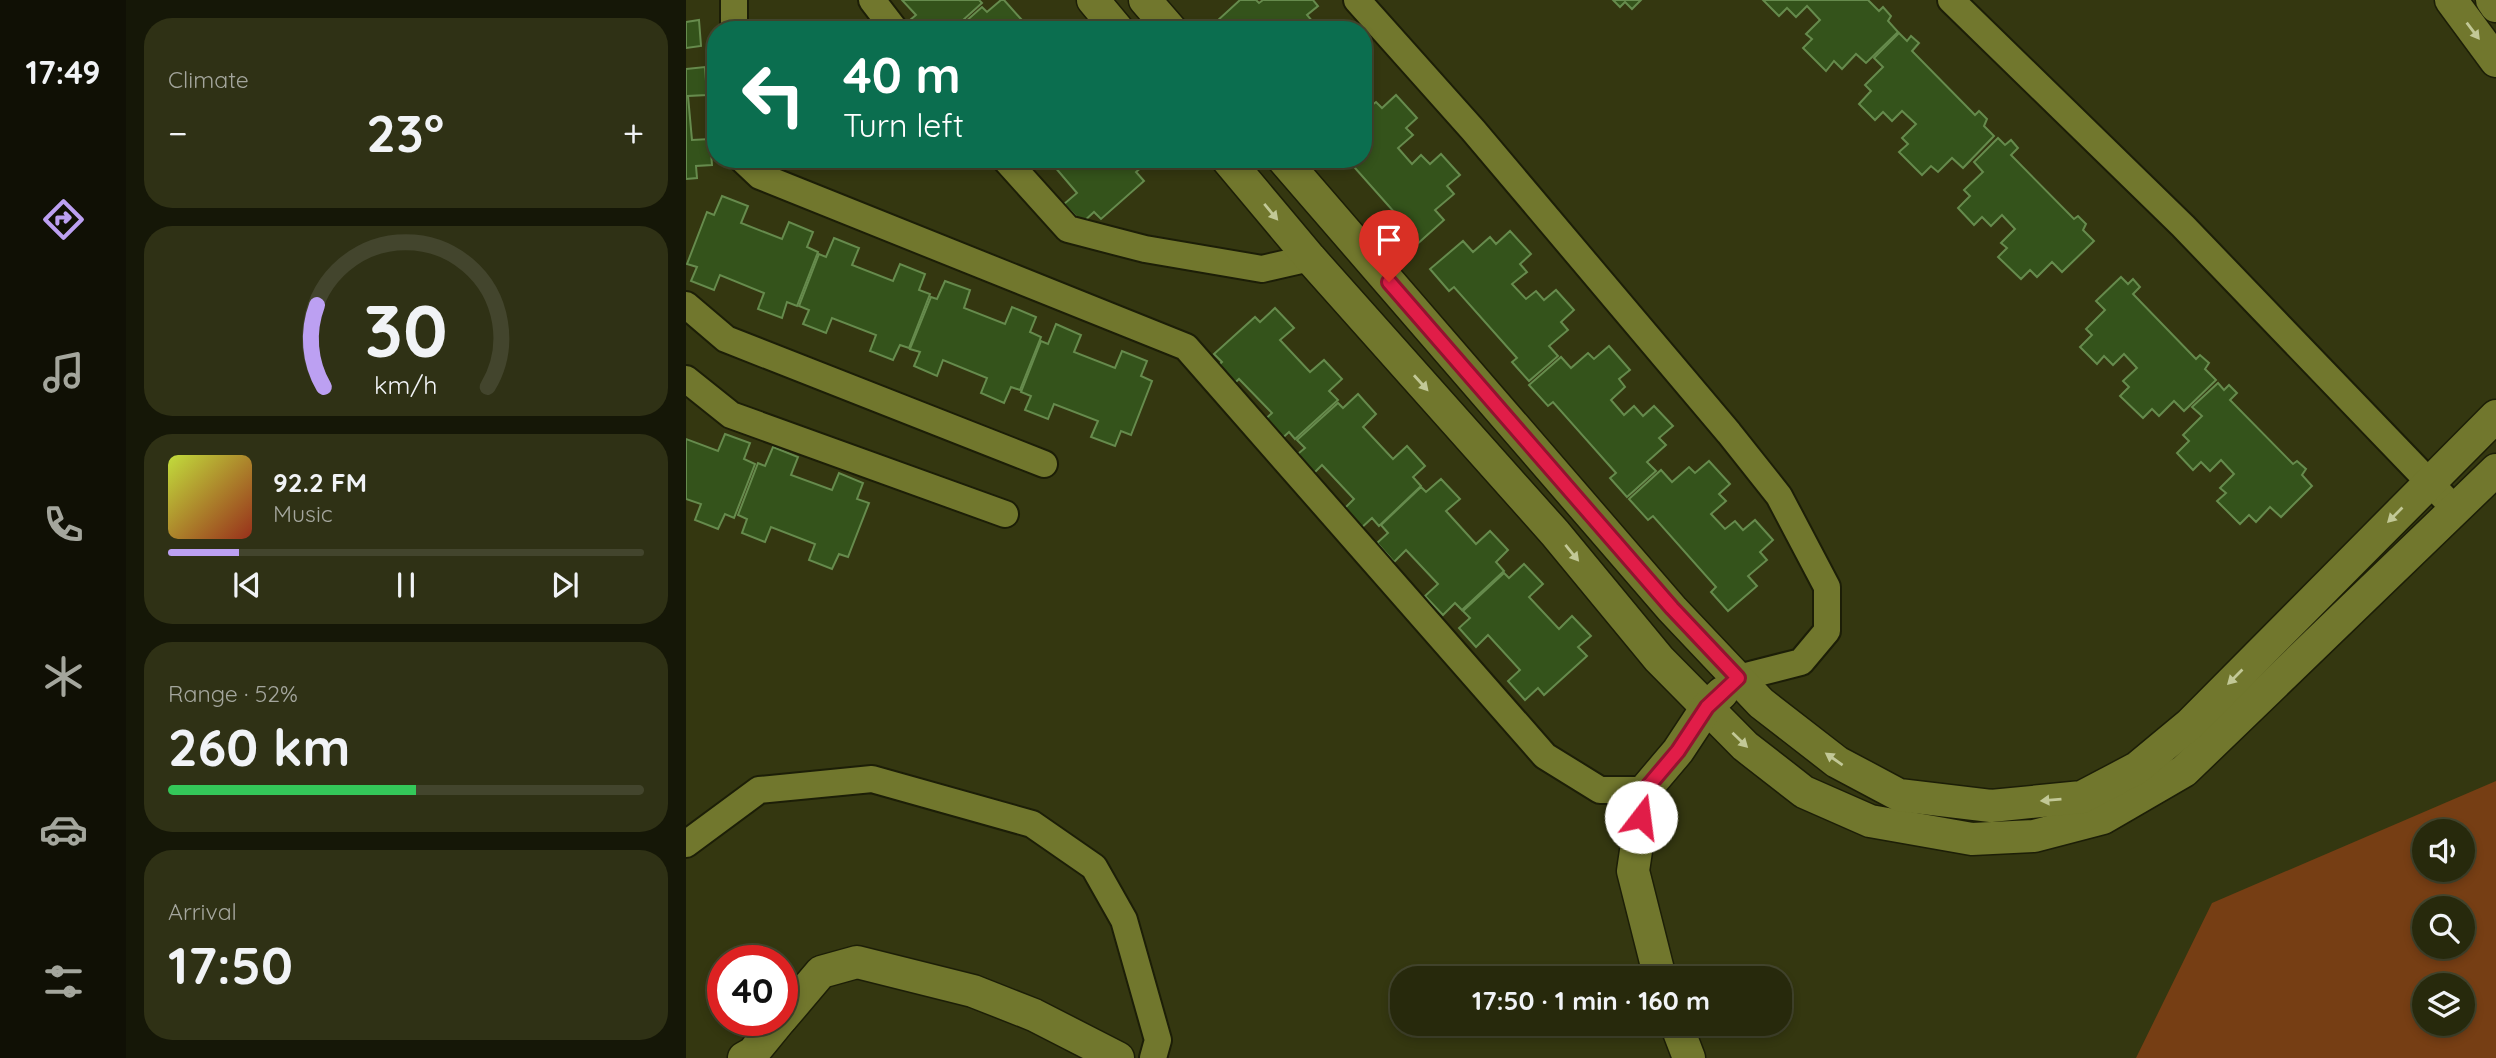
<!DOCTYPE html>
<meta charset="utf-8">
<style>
:root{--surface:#27290c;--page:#2f3115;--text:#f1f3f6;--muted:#a4a69d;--line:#43452d;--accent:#bca0f2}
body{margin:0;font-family:Quicksand,sans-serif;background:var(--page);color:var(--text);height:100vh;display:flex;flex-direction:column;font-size:26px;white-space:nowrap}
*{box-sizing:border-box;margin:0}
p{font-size:23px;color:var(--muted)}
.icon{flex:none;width:38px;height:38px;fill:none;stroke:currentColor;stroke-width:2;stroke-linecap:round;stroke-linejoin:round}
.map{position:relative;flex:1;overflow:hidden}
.drawer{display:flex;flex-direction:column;gap:18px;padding:18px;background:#151707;width:560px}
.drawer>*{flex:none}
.banner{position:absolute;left:21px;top:21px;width:665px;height:147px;border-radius:28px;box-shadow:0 4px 10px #0003,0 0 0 2px var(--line);background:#0b6e4f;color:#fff;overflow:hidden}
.controls{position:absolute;left:1726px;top:819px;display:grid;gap:14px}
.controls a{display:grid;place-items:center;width:63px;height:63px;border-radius:50%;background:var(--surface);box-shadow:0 4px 10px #0003,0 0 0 2px var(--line);font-size:35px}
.speed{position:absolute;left:21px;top:945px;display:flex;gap:14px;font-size:35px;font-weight:700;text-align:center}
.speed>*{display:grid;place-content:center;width:91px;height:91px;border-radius:50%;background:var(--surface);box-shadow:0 4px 10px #0003,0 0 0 2px var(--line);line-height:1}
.speed .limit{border:10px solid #d22;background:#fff;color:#111}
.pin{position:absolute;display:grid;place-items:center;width:60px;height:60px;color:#fff;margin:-72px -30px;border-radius:50% 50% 50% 0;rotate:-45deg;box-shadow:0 0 7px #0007}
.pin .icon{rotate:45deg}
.me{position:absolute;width:77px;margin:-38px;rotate:15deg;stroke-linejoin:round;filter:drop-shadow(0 0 5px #0008)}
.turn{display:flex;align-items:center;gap:24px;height:147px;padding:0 21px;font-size:32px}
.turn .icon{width:91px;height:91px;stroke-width:2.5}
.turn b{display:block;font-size:49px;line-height:60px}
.big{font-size:52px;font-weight:800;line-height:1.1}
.drawer .card{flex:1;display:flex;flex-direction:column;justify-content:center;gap:10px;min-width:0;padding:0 24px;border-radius:28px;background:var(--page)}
.drawer .dial{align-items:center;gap:0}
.dial svg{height:182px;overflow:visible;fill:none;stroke:var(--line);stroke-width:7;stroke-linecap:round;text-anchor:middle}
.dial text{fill:var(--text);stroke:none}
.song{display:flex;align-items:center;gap:21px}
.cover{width:84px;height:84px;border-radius:10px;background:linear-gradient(135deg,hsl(70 70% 55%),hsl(10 70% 35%))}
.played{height:7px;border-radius:4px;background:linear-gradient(90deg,var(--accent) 15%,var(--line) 15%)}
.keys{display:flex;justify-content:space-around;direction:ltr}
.heat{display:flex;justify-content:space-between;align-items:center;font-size:38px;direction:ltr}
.charge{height:10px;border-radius:5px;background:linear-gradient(90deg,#34c759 52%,var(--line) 0)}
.trip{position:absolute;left:704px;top:966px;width:402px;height:70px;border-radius:28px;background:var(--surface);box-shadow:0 4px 10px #0003,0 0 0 2px var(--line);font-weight:800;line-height:70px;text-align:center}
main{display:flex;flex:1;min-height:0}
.tab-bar{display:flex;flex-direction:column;width:126px;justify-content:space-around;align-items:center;background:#101005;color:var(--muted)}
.tab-bar .icon{width:49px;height:49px}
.tab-bar .active{color:var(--accent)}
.tab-bar b{font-size:32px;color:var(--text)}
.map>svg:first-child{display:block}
.green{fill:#763e14;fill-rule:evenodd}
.building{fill:#34531b;stroke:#668b4d;stroke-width:2}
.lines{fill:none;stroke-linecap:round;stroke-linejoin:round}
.minor-casing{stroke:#1c1e07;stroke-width:30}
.tertiary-casing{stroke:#1c1e07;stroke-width:35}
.minor{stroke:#71772d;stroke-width:26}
.tertiary{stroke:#71772d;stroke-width:32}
.oneway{fill:#c2c896}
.route-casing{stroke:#92132f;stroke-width:18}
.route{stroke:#e11d48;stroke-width:12}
</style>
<main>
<nav class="tab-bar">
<b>17:49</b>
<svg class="icon active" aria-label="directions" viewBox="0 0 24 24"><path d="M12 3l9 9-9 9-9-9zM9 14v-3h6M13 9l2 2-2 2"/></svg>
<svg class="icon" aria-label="music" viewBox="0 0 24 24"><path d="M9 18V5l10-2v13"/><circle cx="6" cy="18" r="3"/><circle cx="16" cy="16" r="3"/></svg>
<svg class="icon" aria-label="phone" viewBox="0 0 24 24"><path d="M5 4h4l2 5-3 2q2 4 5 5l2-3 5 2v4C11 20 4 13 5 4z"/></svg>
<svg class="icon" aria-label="climate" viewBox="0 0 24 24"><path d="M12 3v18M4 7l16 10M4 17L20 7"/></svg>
<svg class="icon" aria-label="car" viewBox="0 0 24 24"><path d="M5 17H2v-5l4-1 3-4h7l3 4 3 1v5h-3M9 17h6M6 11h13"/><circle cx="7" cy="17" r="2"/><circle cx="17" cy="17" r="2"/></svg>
<svg class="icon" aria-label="filters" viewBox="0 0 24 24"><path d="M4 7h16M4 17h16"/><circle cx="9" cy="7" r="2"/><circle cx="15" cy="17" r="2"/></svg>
</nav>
<section class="drawer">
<div class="card"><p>Climate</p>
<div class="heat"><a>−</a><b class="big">23°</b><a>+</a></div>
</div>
<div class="card dial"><svg viewBox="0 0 100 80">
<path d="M14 69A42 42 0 1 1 86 69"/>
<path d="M14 69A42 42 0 0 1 11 33" stroke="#bca0f2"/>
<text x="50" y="56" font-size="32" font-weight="700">30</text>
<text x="50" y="72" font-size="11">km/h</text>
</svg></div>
<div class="card">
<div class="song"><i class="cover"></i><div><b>92.2 FM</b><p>Music</p></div></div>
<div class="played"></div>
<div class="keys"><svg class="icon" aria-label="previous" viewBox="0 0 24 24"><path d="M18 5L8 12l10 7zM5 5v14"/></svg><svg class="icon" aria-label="pause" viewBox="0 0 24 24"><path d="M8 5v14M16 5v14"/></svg><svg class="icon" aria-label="next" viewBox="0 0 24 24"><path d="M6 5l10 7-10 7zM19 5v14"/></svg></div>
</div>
<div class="card"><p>Range · 52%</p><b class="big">260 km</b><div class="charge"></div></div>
<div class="card"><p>Arrival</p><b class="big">17:50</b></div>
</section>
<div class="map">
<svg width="1810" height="1058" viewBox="0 0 1810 1058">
<rect width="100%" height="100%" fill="#343710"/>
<path class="green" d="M1810,781V1058H1450L1526,903ZM1738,831H1776V870H1738ZM1738,908H1776V947H1738ZM1738,985H1776V1024H1738Z"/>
<g class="building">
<polygon points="216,0 293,0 296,3 266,30 220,30 217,26 230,15"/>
<polygon points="315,0 318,0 335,19 322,30 270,30 296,7 301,12"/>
<polygon points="554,0 570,0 573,3 577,0 627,0 632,6 621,15 627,22 619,30 539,30 531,21"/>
<polygon points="927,0 955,0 946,9 939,2 934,7"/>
<polygon points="1077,0 1182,0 1193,11 1197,7 1205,16 1202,21 1212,32 1180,63 1170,54 1156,69 1148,61 1140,71 1117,48 1126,39 1120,34 1134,20 1121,6 1110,17 1101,8 1093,16"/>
<polygon points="13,20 15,46 0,48 0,22"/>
<polygon points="1213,33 1221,41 1225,36 1233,43 1226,51 1289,115 1293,111 1301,119 1298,126 1308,136 1277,168 1266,158 1252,172 1245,166 1236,175 1213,152 1222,144 1216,138 1230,124 1216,111 1206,121 1197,112 1189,120 1173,104 1185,91 1179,85 1197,67 1188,58"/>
<polygon points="19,67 21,95 2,96 6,140 24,139 26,165 10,166 11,178 0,179 0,69"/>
<polygon points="710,95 731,118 720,128 727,135 712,148 726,164 735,155 744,164 755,154 774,175 761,186 768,194 749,210 758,220 729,246 712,227 717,222 661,159 677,159 677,112 690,102 696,108"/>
<polygon points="1312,138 1319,145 1325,140 1332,148 1325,155 1388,219 1392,216 1400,224 1397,230 1408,241 1376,272 1366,262 1351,277 1344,270 1335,279 1312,257 1321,248 1315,243 1329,229 1316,215 1305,226 1296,217 1288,225 1272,208 1284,196 1278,190 1297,172 1288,162"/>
<polygon points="362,159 461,159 463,161 450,172 458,181 415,219 408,212 396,223 378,204 391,193"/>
<polygon points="36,196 62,206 55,223 96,239 103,222 127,232 121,247 132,252 111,306 101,302 96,318 72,309 78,293 34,275 28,290 5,281 11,267 1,264 21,212 28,215"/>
<polygon points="824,231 845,254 834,264 841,272 826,284 840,299 850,291 858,300 870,290 888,310 875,322 882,330 863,346 872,356 843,381 826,362 831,358 768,287 763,291 744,269 777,241 787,252 804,237 810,244"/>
<polygon points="148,238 173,248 166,265 207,281 214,264 239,274 233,290 244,294 223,348 214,345 207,360 184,351 190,335 146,318 140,333 117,324 123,310 113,306 133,254 140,257"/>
<polygon points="1435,277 1442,284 1447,279 1454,287 1447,294 1510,359 1514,355 1523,363 1519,369 1530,380 1498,411 1488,401 1473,416 1466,409 1457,418 1434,396 1443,387 1437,381 1451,368 1438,354 1427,365 1418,356 1411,364 1394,347 1406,335 1400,329 1419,310 1410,301"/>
<polygon points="259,281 284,290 278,308 319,324 326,307 350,317 344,332 355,337 334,390 325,387 318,403 295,393 301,378 257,360 251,376 228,366 234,352 224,349 245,297 251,299"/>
<polygon points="589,308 608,328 594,340 624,372 638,360 656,379 643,391 652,400 609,439 603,432 590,444 573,425 586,413 553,379 541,390 525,372 536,362 528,354 569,317 574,322"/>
<polygon points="370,324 395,335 388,352 429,368 436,351 461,361 455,376 466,381 445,435 435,431 429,446 405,437 412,421 368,404 362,419 339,410 345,396 335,392 355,341 362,344"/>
<polygon points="923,346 944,370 933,379 939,387 925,400 938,415 948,406 957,416 968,406 987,426 973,438 980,445 961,462 970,471 941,497 924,478 930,473 867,402 862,406 843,385 875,357 885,368 902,353 908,359"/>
<polygon points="1532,383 1538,390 1543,385 1551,393 1544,400 1607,464 1611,461 1620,469 1616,475 1626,486 1595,517 1584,507 1570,522 1563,515 1554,524 1531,501 1540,493 1534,488 1548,474 1535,460 1524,471 1515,462 1507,470 1491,453 1503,441 1497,435 1516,416 1506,407"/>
<polygon points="672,394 690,414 677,427 707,459 721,446 739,466 727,477 735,486 693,526 686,518 673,530 656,511 668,499 636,465 624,477 607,458 619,448 611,440 652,403 657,408"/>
<polygon points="39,434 64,443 58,459 69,464 48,518 39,514 32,529 9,520 15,504 0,499 0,439 32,451"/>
<polygon points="87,447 112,457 105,475 146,490 153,473 177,483 171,499 183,503 162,557 153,554 146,569 123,560 129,544 85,527 79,542 56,533 61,519 52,515 72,463 79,466"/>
<polygon points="1023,461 1044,484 1033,494 1040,501 1025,514 1039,529 1049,521 1057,530 1069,520 1087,540 1074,552 1081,560 1062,576 1071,586 1042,611 1025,592 1030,587 967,516 962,520 943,499 975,470 986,482 1003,467 1009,473"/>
<polygon points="755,479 774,499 760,511 790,544 804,531 822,550 810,562 818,571 776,610 769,603 757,615 739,596 752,584 720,550 708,562 691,543 702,533 695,525 735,487 740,492"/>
<polygon points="838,564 857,584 843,597 873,629 886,616 905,636 892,647 901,656 858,695 852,688 839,700 822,681 834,670 802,635 790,647 773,628 784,618 777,611 818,573 823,578"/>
</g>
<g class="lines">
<g class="minor-casing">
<g id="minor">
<polyline points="48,0 48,30"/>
<polyline points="186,0 209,30"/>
<polyline points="671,0 787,130 1043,433 1093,496 1141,587 1141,631 1115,662 1052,678"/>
<polyline points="1265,0 1497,226 1770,510"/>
<polyline points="56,159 74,176 500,347 859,756 914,790 959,790"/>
<polyline points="319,159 382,229 459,249 576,269 624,258"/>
<polyline points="0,305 40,339 358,464"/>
<polyline points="0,379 45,415 319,514"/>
<polyline points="0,844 73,790 186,779 346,824 408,867 438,920 472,1040 467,1058"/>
</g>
</g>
<g class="tertiary-casing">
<g id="tertiary">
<polyline points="407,0 432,30"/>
<polyline points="459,0 485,30"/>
<polyline points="1765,0 1810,61"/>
<polyline points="1806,0 1810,6"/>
<polyline points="541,159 624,258 869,533 973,659 1059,746 1118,792 1184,821 1286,839 1348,836 1417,818 1498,771 1810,470"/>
<polyline points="597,159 986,609 1075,703 1151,762 1213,795 1305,806 1396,797 1451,768 1504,724 1810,416"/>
<polyline points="974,978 947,871 959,790 992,751 1021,707 1036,693"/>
<polyline points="96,1018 135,972 171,962 287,991 348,1015 432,1058"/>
<polyline points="990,1024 1003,1058"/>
<polyline points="58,1058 67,1053 94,1020"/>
</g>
</g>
<use href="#minor" class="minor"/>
<use href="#tertiary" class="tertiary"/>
</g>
<defs><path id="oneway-solid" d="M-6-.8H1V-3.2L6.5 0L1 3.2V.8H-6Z" transform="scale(1.75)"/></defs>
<g class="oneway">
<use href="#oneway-solid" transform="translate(1787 31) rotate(53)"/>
<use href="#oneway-solid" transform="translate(585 212) rotate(50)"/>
<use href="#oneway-solid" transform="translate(735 383) rotate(48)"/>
<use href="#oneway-solid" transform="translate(1709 515) rotate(135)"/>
<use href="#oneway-solid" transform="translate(886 553) rotate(51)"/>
<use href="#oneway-solid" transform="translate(1549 677) rotate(135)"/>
<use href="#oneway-solid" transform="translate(1054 740) rotate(44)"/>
<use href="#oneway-solid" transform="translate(1148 759) rotate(-145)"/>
<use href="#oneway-solid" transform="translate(1365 800) rotate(175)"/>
</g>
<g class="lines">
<g class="route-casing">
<polyline id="route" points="703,282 986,608 1052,678 1021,707 992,751 959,790 955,817"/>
</g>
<use href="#route" class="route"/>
</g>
</svg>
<div class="controls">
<a><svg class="icon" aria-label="sound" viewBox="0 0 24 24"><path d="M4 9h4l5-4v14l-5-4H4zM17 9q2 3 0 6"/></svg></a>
<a><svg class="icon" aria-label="search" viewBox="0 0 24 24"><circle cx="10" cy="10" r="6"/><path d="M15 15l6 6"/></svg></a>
<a><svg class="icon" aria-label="layers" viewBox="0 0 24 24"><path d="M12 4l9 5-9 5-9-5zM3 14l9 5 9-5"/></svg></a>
</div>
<div class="speed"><div class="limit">40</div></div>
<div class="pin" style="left:703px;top:282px;background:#d93025"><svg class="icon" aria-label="arrive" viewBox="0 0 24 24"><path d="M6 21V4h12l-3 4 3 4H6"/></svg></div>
<svg class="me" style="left:955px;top:817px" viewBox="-20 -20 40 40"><circle r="19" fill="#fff"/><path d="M0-13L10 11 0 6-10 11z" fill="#e11d48"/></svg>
<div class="trip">17:50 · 1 min · 160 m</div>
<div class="banner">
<div class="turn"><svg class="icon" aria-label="left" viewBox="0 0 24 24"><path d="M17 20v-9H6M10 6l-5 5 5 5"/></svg><div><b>40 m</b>Turn left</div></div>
</div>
</div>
</main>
